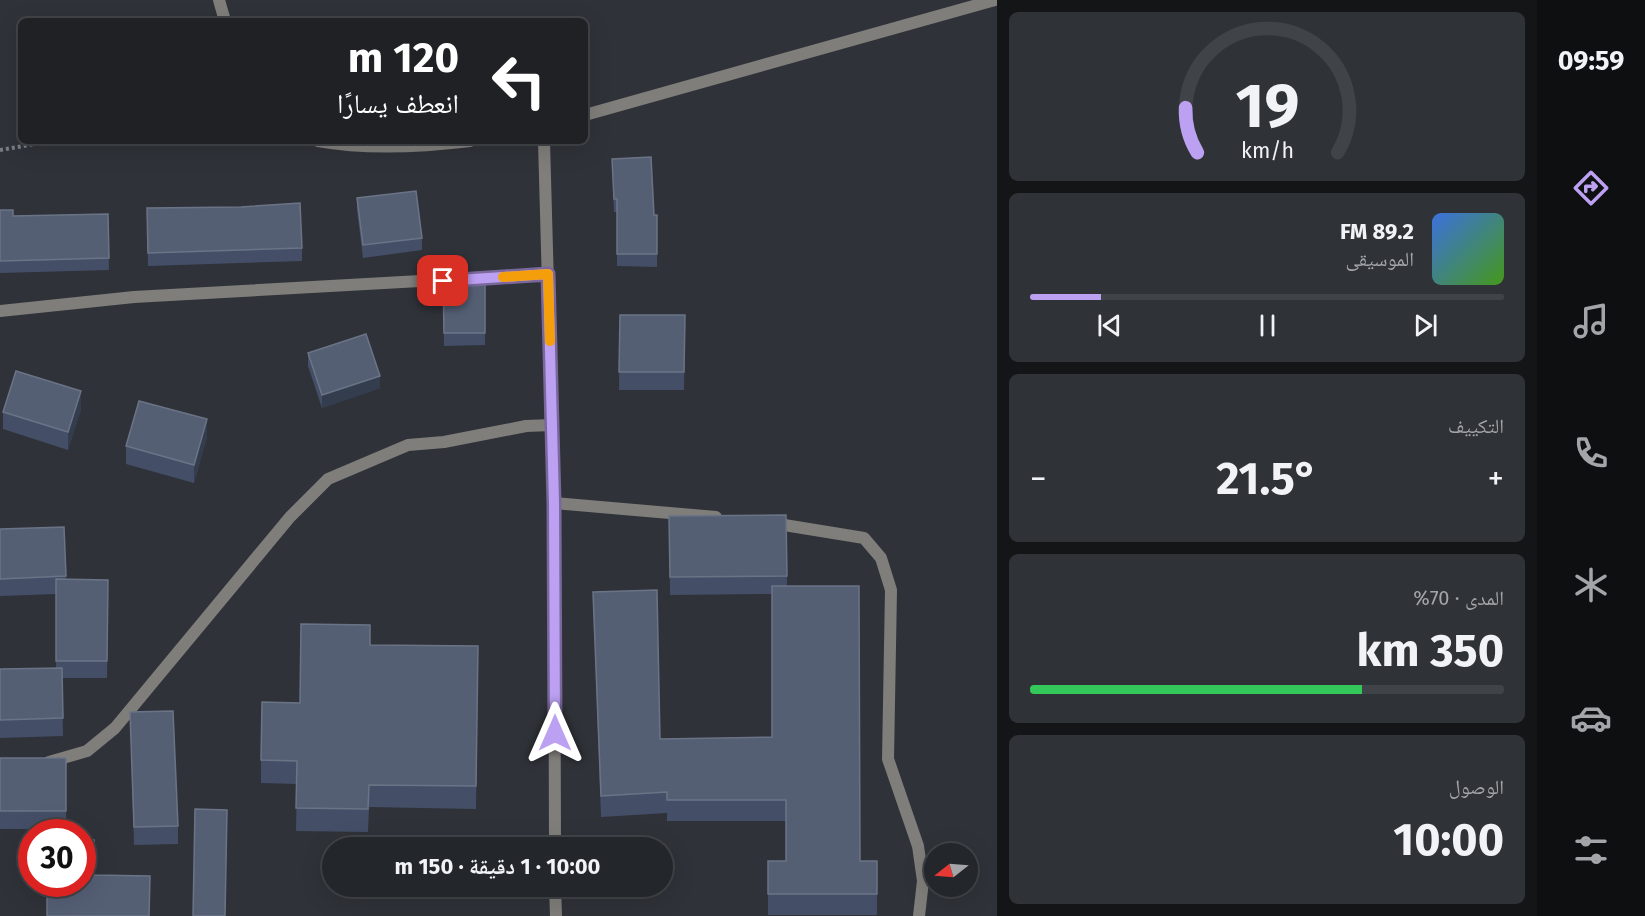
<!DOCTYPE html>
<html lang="ar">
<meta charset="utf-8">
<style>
:root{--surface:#23262a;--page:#2f3236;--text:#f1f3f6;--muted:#a3a5a8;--line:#404347;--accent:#bca0f2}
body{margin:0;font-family:"Fira Sans","Noto Naskh Arabic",sans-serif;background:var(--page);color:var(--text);direction:rtl;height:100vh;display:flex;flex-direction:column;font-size:22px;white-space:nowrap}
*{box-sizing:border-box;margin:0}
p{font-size:20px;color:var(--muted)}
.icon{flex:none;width:33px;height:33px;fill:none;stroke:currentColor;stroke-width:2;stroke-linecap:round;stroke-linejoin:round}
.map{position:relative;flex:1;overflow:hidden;direction:ltr}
.details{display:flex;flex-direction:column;gap:12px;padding:12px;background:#131517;width:540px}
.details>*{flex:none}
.banner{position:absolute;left:18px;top:18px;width:570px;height:126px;border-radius:9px;box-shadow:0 6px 24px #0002,0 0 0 2px var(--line);direction:rtl;background:#202124;color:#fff;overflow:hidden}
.needle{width:39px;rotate:253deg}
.controls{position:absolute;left:924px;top:843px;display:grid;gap:12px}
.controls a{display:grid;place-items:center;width:54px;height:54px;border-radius:50%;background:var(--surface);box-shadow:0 6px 24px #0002,0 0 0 2px var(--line);font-size:30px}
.speed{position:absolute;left:18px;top:819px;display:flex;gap:12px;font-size:30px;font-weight:700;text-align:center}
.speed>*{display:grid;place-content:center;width:78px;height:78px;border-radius:50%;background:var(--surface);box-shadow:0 6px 24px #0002,0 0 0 2px var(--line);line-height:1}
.speed .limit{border:9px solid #d22;background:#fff;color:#111}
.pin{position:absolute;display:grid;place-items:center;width:51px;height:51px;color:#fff;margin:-26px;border-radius:12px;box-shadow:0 3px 9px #0006}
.me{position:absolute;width:66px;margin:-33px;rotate:0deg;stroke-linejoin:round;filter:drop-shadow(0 0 4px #0008)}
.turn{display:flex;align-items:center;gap:21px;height:126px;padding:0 30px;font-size:27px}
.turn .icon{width:78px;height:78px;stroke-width:2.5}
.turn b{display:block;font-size:42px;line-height:51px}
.big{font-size:45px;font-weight:700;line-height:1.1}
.details .widget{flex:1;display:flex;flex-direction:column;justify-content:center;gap:9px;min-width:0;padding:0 21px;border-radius:9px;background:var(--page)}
.details .dial{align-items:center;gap:0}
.dial svg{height:156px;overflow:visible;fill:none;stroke:var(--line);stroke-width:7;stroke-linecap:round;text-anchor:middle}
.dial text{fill:var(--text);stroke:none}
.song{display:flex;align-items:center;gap:18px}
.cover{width:72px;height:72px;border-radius:9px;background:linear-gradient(135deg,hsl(220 70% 55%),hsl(100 70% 35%))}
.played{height:6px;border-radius:3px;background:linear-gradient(90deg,var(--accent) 15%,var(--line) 15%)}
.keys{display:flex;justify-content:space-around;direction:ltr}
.heat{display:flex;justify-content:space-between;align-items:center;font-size:33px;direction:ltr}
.charge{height:9px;border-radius:4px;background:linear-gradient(90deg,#34c759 70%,var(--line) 0)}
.trip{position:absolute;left:322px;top:837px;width:351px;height:60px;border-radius:30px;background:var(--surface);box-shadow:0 6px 24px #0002,0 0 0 2px var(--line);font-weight:700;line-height:60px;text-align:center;direction:rtl}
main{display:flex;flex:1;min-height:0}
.tabs{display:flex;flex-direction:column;width:108px;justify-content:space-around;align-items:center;background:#0e0f11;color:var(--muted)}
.tabs .icon{width:42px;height:42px}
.tabs .selected{color:var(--accent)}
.tabs b{font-size:27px;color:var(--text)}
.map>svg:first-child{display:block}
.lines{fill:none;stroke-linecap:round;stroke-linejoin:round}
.path{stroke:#7b7e83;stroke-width:4;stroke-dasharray:3 3;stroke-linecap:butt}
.street{stroke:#7f7e7b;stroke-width:12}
.wall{fill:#444f67}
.shaded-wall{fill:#343d4e}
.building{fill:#555f74;stroke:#6b7486;stroke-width:1.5}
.route-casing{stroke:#7a689d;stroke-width:15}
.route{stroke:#bca0f2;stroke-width:10}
.slow{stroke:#f59e0b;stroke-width:10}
</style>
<main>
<nav class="tabs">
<b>09:59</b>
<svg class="icon selected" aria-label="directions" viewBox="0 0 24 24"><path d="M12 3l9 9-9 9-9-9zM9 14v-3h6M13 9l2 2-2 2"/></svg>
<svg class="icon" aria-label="music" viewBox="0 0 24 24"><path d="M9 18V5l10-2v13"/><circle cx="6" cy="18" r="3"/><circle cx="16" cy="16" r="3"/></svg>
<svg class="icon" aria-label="phone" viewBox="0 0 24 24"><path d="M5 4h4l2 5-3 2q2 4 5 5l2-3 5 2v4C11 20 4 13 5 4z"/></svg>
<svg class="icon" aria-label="climate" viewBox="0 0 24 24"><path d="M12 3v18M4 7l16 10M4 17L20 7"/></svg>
<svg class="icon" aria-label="car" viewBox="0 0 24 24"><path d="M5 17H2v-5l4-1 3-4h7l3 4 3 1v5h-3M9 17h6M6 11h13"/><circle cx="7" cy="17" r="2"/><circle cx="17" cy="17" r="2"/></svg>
<svg class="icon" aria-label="filters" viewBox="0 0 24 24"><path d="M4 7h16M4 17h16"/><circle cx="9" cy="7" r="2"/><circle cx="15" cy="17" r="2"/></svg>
</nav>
<section class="details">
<div class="widget dial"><svg viewBox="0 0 100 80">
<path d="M14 69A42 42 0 1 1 86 69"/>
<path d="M14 69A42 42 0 0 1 8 46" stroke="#bca0f2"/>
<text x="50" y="56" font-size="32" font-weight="700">19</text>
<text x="50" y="72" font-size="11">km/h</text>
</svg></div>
<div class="widget">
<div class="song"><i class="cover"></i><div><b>89.2 FM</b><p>الموسيقى</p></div></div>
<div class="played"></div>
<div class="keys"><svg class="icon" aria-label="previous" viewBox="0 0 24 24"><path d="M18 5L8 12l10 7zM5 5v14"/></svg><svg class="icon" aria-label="pause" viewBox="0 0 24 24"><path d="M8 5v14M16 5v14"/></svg><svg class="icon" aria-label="next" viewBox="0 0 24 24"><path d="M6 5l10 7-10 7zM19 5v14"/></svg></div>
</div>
<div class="widget"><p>التكييف</p>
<div class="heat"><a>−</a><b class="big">21.5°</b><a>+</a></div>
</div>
<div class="widget"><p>المدى · 70%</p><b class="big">350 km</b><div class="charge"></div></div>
<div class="widget"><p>الوصول</p><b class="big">10:00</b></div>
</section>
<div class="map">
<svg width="997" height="916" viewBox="0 0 997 916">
<rect width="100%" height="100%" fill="#2f3238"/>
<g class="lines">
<polyline class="path" points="0,150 52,141"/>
<g class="street">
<polyline points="219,0 225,21"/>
<polyline points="585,115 995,0"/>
<path d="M318,141C368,150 420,147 470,141"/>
<polyline points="544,141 554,503 555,848"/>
<polyline points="0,311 134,297 548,274"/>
<polyline points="554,503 716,517"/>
<polyline points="772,523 864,538 881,558 891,590 888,759 918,846 923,881 919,916"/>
<polyline points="49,762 87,751 115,728 290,517 328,479 408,445 444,442 526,426 552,425"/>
<polyline points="555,886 556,916"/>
</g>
</g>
<g class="wall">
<polygon points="612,159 654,215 657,215 657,267 617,266 617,212 614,212"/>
<polygon points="357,198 422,238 422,250 363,258 357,210"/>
<polygon points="147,208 302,248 302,261 148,266"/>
<polygon points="0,210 13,216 108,214 109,270 0,273"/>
<polygon points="443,276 485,276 485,345 444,346"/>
<polygon points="620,315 685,315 684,390 619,390"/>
<polygon points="308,353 380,388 322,408 308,366"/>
<polygon points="81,409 68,450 3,429 3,412"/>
<polygon points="207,437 194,483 126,464 126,446"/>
<polygon points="786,515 787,586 860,861 877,861 877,915 768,915 768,861 786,861 786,821 667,821 667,813 601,817 593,592 660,739 772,737 772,594 670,595 669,516"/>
<polygon points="64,527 66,580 108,598 107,678 62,678 63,736 0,738 0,669 56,668 56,594 0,596 0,529"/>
<polygon points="370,645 478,646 476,809 369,807 368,832 296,831 297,784 261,783 261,760 300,703"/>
<polygon points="130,712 178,826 178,844 134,845"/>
<rect x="0" y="758" width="66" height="71"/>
</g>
<g class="shaded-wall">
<polygon points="380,376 380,388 322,408 322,395"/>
<polygon points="81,391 81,409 68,450 68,432"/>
<polygon points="207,419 207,437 194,483 194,465"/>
</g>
<g class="building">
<polygon points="651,157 654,215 657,215 657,254 617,254 617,199 614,199 612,159"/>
<polygon points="416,191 422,238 363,245 357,198"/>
<polygon points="300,203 302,248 148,253 147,208 241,207"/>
<polygon points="0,210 13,210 13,216 108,214 109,258 0,261"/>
<polygon points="443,276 485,276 485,333 444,333"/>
<polygon points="620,315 685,315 684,372 619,372"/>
<polygon points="366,334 380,376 322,395 308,353"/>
<polygon points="16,371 81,391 68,432 3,412"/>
<polygon points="139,401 207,419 194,465 126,446"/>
<polygon points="786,515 787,576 670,577 669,516"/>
<polygon points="64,527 66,576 0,579 0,529"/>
<polygon points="56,579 108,580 107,661 56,661"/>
<polygon points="772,586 859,586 860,861 877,861 877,894 768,894 768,861 786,861 786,800 667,800 667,792 601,796 593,592 657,590 660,739 772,737"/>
<polygon points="301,624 370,625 370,645 478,646 476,786 369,785 368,809 296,808 297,761 261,760 262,702 300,703"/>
<polygon points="62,668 63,718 0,720 0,669"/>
<polygon points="173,711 178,826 134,827 130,712"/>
<rect x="0" y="758" width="66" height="53"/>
<polygon points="195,809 227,810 225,916 193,916"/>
<polygon points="82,840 94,840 94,875 150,876 149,916 47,916 47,884 82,884"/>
</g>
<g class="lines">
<g class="route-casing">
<polyline id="route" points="443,281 548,274 554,503 555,733"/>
</g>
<use href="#route" class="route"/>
<polyline class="slow" points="503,277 548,274 550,341"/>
</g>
</svg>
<div class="controls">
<a><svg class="needle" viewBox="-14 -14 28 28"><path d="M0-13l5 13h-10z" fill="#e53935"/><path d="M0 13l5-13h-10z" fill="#a3a5a8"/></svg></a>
</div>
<div class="speed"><div class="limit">30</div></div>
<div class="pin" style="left:443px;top:281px;background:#d93025"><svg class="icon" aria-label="arrive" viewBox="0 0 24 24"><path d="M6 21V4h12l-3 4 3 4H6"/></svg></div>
<svg class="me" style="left:555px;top:733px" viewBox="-20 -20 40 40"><path d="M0-17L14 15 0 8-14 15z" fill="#bca0f2" stroke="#fff" stroke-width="4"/></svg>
<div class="trip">10:00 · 1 دقيقة · 150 m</div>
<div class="banner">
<div class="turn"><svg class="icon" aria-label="left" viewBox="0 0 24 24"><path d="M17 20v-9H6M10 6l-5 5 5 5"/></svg><div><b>120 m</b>انعطف يسارًا</div></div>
</div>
</div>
</main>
